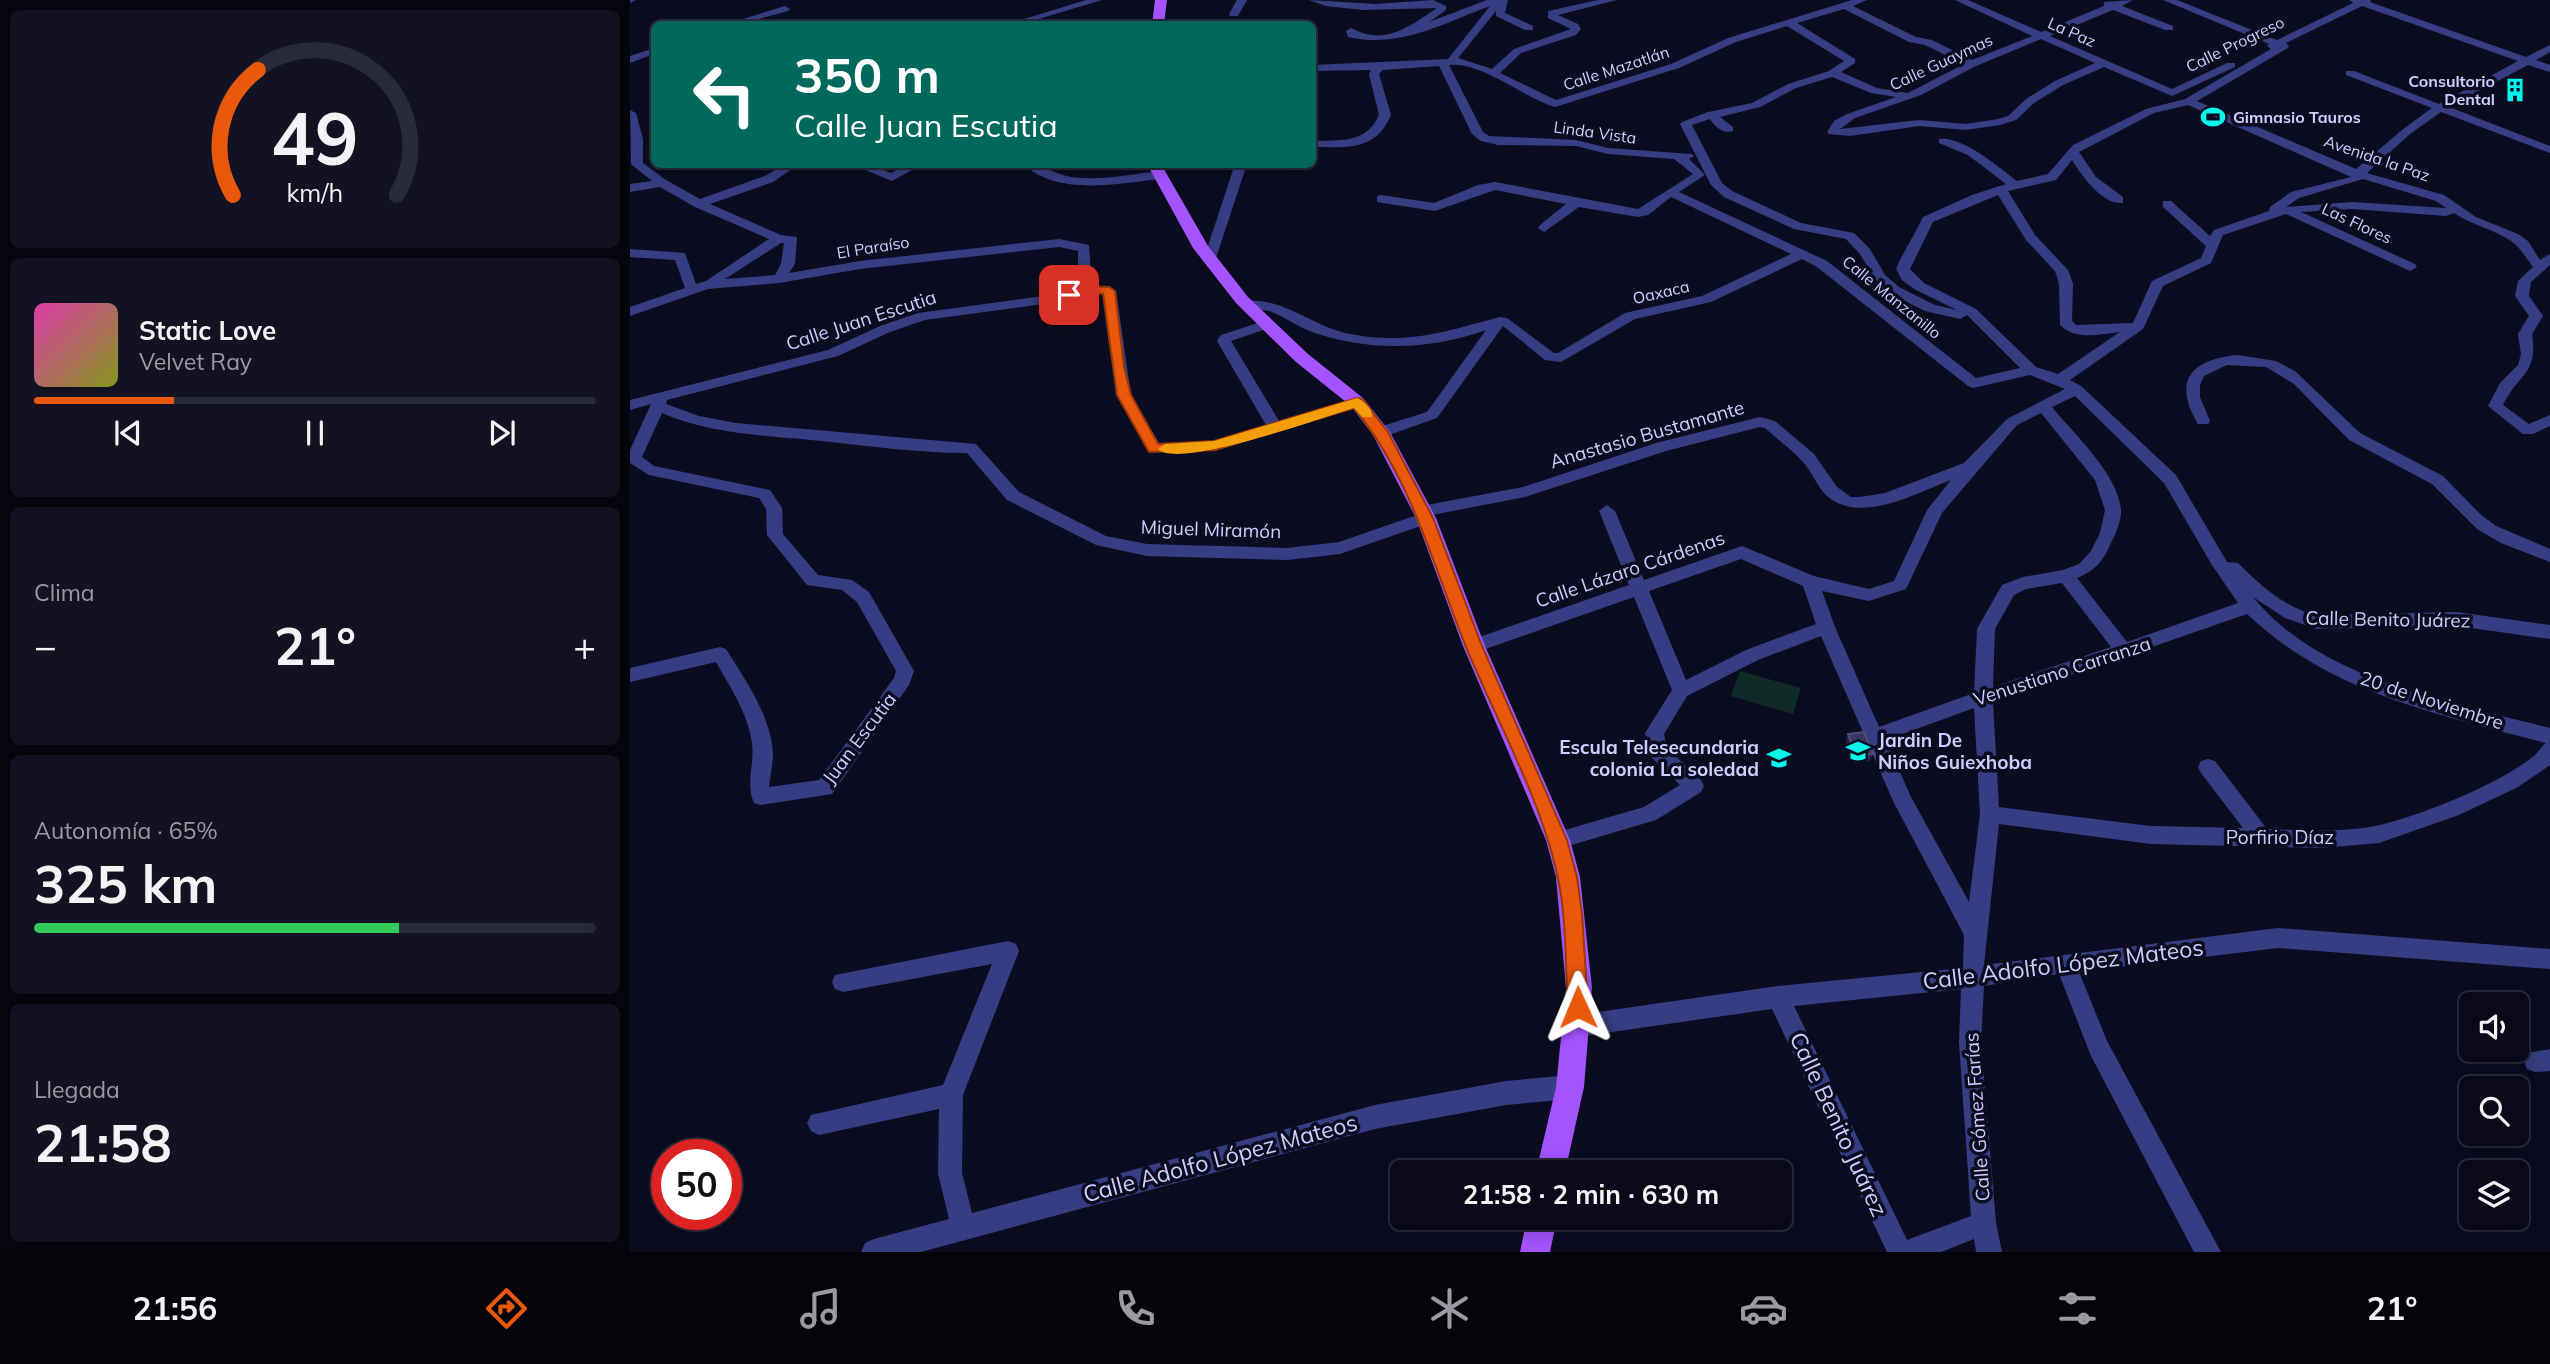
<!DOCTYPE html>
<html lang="es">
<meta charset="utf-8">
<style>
:root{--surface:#090919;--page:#121222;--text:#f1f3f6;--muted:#999aa2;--line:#292a38;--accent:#ea580c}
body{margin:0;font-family:Mulish,sans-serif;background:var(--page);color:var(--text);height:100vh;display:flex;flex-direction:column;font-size:26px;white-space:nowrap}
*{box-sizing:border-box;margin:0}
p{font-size:23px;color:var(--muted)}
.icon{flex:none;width:38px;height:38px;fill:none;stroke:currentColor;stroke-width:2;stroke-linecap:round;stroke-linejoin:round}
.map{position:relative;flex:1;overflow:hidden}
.details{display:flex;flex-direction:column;gap:10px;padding:10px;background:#05050e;width:630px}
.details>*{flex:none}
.top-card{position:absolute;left:21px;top:21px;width:665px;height:147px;border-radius:10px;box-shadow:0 4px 18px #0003,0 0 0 2px var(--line);background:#00695c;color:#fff;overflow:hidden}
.controls{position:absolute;left:1829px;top:992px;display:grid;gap:14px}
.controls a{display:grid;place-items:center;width:70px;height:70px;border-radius:10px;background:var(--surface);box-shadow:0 4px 18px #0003,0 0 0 2px var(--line);font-size:35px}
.speed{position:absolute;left:21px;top:1139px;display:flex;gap:14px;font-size:35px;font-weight:700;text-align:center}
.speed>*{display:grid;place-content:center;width:91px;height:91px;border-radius:50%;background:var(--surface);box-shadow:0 4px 18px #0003,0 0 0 2px var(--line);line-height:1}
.speed .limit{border:10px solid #d22;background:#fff;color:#111}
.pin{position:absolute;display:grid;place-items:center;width:60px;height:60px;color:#fff;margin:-30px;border-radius:14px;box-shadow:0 4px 10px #0006}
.me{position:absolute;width:77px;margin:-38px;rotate:359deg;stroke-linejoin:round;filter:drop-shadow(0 0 5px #0008)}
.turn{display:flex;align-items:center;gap:24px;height:147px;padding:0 28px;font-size:32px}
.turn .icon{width:91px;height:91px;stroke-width:2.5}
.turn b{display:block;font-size:49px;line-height:60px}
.big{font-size:52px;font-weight:700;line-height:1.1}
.details .tile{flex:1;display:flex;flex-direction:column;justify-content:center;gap:10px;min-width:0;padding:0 24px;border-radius:10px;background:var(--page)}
.details .dial{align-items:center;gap:0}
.dial svg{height:182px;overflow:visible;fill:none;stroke:var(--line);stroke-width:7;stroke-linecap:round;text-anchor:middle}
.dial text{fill:var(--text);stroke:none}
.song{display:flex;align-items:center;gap:21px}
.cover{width:84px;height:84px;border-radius:10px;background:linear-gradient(135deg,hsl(320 70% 55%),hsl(70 70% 35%))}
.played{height:7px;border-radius:4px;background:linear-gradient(90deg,var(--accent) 25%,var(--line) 25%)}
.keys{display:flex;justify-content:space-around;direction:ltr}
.heat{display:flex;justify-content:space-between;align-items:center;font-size:38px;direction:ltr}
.charge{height:10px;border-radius:5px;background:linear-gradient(90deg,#34c759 65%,var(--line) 0)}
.trip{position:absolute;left:760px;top:1160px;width:402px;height:70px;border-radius:10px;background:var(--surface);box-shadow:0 4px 18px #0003,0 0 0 2px var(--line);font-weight:700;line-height:70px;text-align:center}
.tabs{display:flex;height:112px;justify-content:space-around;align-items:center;background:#04040a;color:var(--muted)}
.tabs .icon{width:49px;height:49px}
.tabs .active{color:var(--accent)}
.tabs b{font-size:32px;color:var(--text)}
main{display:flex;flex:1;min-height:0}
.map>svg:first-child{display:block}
.green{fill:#0f2b26}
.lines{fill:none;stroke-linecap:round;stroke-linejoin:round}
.minor{fill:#353e82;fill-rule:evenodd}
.major{fill:#a553ff;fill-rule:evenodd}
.wall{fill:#26244f}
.building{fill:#383662;stroke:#4f4e7b;stroke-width:2}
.route{fill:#ea580c;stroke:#983908;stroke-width:2}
.slow{fill:#f59e0b}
.labels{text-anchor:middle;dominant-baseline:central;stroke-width:7;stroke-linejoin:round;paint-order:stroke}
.far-street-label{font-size:16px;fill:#ccceff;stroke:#0c0c21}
.far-poi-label{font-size:16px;font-weight:bold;fill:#ccceff;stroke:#0c0c21;text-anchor:end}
.street-label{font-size:19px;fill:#ccceff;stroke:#0c0c21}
.poi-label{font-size:19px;font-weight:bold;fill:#ccceff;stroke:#0c0c21;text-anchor:start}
.near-street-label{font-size:23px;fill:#ccceff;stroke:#0c0c21}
</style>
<main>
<section class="details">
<div class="tile dial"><svg viewBox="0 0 100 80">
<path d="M14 69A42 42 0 1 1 86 69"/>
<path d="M14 69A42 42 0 0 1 25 14" stroke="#ea580c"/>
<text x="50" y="56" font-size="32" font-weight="700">49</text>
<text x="50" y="72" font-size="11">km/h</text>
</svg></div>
<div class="tile">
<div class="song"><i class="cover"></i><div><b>Static Love</b><p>Velvet Ray</p></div></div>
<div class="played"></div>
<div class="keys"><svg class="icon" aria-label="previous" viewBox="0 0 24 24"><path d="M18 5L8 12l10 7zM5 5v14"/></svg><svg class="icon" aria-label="pause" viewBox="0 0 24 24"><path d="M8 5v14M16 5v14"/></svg><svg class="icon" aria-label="next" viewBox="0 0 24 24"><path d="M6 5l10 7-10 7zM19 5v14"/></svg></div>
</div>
<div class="tile"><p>Clima</p>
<div class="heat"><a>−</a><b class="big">21°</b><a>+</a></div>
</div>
<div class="tile"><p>Autonomía · 65%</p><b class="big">325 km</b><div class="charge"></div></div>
<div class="tile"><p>Llegada</p><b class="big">21:58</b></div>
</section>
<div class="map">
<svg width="1920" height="1252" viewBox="0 0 1920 1252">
<rect width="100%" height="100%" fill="#0c0c21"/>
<polygon class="green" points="1110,671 1171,688 1163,714 1101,696"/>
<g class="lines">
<g class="minor">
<polygon points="0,0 6,0 0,3"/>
<polygon points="456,0 472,0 392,24 378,24"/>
<polygon points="607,0 617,0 608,16 600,16 599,14"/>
<path d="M679,0L745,4L803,0L816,6V10L799,22L857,0H878L875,13L903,26V30H895L866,16V11L828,58L862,69L884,49L941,29L918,18V11L968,0H987L928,15L948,24L951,29L946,35L891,53L870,73L926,100L1041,64L1098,38L1222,0H1237L1223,6L1286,37L1302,40L1342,60L1402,36L1325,0H1338L1411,32L1474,6V2L1503,0L1492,6L1543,26V30H1535L1483,10L1420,36L1542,89L1597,63H1605V67L1542,96L1474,67L1433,85L1404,103L1386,120L1370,125L1336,130L1289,126L1220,136L1199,134L1197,132L1204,121L1217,114L1266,97L1241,93L1202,77L1166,88L1130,107L1090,117L1103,127V131C1093,134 1085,127 1080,119L1062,125L1092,183L1102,191L1171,223L1224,233L1240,249L1255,275L1269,287L1305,305L1327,310L1284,289L1272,280L1266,269C1273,252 1285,234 1293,217L1342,195L1376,184L1338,155L1309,143V139C1333,136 1368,167 1387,181L1418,174L1443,145L1516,109L1555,99L1641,49L1637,46L1639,44L1533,0H1547L1647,40L1723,3L1720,0H1741L1740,2L1896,57L1920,45V52L1906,60L1920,65V72L1898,65L1819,107L1920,146V153L1811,112L1780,134L1737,173L1814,195L1846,217L1888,234L1898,241L1910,260L1920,254V265L1901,282L1899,296L1913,316L1902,334C1908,375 1889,372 1873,405L1899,424L1920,415V426L1903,434H1893L1858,406L1870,383L1888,365L1891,354L1888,334L1899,316L1885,296L1888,281L1903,267C1896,258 1890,247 1881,241C1863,229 1842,225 1824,213L1816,216L1722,209L1671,212L1785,264L1787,267L1780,271L1656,214L1593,235L1581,263L1533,286L1513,329L1440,380L1451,386L1546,475L1597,562L1608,563C1631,586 1654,607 1686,615L1827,612L1920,625V639L1827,626L1686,629L1655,618L1623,597C1690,680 1822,703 1920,728V765L1888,787L1829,815L1749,843L1691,848L1521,844L1369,824L1354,965L1648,928L1920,949V969L1648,948L1449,972L1477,1041L1591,1252H1564L1461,1056L1429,974L1354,986L1351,1042L1366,1223L1372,1252H1346L1344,1239L1311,1252H1257L1142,1009L947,1037L939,1034L936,1026L939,1018L947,1015L1148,986L1333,968L1334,935L1263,801L1191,636L1128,660L1057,696L1034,734L1037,748L1071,780L1074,786L1071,792L1026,820L928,849L921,846L918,840L921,834L1014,807L1050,785L1022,758L1015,733L1042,690L1004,597L844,653L838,651L835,646L838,641L999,585L969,511L977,505L985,511L1014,580L1112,546L1184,576L1239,589L1264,581L1297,510L1321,480C1286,493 1231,525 1197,496C1187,487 1182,471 1172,461C1161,449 1147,439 1135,428L1130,427L1036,451L895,497L802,515L804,518L802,522L710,554L657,560L517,556L466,545L377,500L337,453C288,453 240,446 191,441C138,435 82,435 32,413L12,457L24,466L140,490L152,508L153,534L188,575L222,580L239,592L284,671L279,685L202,794L131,805L124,803C115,784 125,763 122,743C118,713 100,687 86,662L0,682V668L90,647L96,649C116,681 141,716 143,754C143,765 140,776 139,787L189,780L264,678L266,671L227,602L212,590L177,585L137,535L136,509L129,498L19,475L0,463V450L21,404L0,410V400L198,350L250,326L288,313L421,295L448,288V251L429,247L230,269L149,283L78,289L0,316V307L55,288L45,260L0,257V249L55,253L66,284L76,281L139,239L65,207L30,187L0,192V184L22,181L1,164L0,110L6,113L13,139V163L36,180L70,199L135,176L155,164H169L143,182L80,204L151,235L167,237L165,264L159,273L230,261L429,239L459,245L462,286L479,287L486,291L501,395L529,443L584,441L636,425L587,341L591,335L637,320L644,324L642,327L601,341L649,421L722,399H732L734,402L732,405L585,451L519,452L487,395L473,295L455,294L422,303L295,320L260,332L208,356L37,400L36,404L69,416L106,423L346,444L389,492L476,536L517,544L657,548L709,542L787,515L784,511L786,507L893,487L1026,443L1130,417L1145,421L1184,454L1207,487L1221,497H1230L1255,493L1334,463L1377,419L1435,389L1400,375L1343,388L1338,386L1187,267L1172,259L1081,302L1005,319L931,362L915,360L873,326L807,418L756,436H746L743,432L746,428L797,412L856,330C799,350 740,352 682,332C667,327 654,316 639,311C630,309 621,310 612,308V302C648,294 681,325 715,333C776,346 813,332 870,317L877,318L924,353H928L995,313L1072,296L1161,254L1041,197L1018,215L1008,217L949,207L914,232L908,228L910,225L936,204L865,190L805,211L747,202V196L751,195L804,203L848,185L865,182L1008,209L1063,174L1044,159L978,154L946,146L868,145L851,141L842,134L809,66L753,70L749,74L761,115C745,152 717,147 682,147V141C710,140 736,144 749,115L739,74L741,70L682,71V65L818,59L860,6C814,23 769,49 718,37L716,31L721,28C755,46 777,28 807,8L733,10L696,6ZM1732,6L1888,61L1809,104L1724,71H1716V75L1802,108L1772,130L1726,169L1567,101L1658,48L1659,46L1656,43ZM1214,9L1279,42L1295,45L1334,64L1278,93L1247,88L1211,72L1225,63V59L1167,23ZM1157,26L1214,61L1199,71L1158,84L1122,103L1078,112L1052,122L1050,124L1081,185L1094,197L1164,229L1216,239L1230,254L1245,280L1259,293L1295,311L1330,319L1337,315L1390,368L1346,378L1197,261L1049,192L1075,175L1059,159L1064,156L1062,154L978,148L946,140L859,136L853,132L819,65C853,62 892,97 925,107L1049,68L1106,42ZM1411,39L1465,63L1425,81L1396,99L1378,116L1368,119L1336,124L1289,120L1210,129L1225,118L1291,95L1346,66ZM1558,105L1721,177L1661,192L1640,207L1639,211L1584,230L1580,236L1541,201H1533V207L1576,246L1571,258L1522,281L1503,323L1446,325L1442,321L1443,284L1438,270L1405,235L1378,191L1426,180L1442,160C1452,176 1472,205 1493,203V197L1466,177L1449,152L1524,113ZM1733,179L1806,201L1816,208L1722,202L1656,207L1669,198ZM1368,195L1396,240L1425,271L1429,284L1430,325C1446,341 1470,334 1490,332L1428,374L1406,367L1346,309L1294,283L1280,269L1303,222ZM151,243H154L151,264L145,275L95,279ZM1445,396L1534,483L1582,565L1608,603L1497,642L1447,578C1464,571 1473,562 1480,545C1485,535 1492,521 1491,509C1487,473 1444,434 1422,407ZM1411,413L1465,480L1475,510L1470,533L1461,551L1449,564L1433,570L1393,577L1372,585L1347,629L1344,693L1249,727L1205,627L1192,591L1239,601L1276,589L1312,513L1387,425ZM1111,559L1173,586L1186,624L1116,650L1056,680L1019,591ZM1432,583L1481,647L1363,687L1365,629L1384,595L1396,589ZM1617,614C1700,693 1808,714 1916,743C1912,746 1909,751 1906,754C1873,783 1792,815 1750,825C1714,833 1673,830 1637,829L1585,761L1578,759L1571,761L1568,767L1571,773L1613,828L1521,826L1369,807L1363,702ZM1344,708L1350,814L1339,902L1281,797L1256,740ZM1331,989L1329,1042L1341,1216L1277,1240L1164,1006Z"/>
<polygon points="155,6 160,9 158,11 110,24 96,24"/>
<polygon points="24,48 24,54 0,63 0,56"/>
<polygon points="221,164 239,164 261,173 277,164 293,164 262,181"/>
<path d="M393,164C411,164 424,174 441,177C471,181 502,174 531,171L537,175L531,179C488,183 429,197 393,164Z"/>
<polygon points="605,164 617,164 586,258 585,261 575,261 574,258"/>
<path d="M1608,355L1646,361L1665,371L1730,433L1813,476L1851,515L1866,526L1920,549V562L1871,543L1847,529L1802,484L1719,440L1664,384L1636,367L1597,365L1574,376L1570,385V397L1580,421L1578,424H1568C1542,381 1561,359 1608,355Z"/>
<polygon points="378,941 386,944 389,951 333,1095 332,1173 342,1213 745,1105 876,1081 940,1075 948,1079 952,1087 948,1095 940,1099 876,1105 745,1129 291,1252 231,1252 235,1243 244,1239 319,1219 308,1173 309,1109 189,1135 181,1131 177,1123 181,1115 313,1085 362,964 213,992 205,989 202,982 205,975"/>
<polygon points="1920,1049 1920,1071 1905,1072 1897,1069 1894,1061 1897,1053"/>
</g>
<g class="major">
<polygon points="525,0 537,0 534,24 522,24"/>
<polygon points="517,164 531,164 578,246 618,297 678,354 733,398 760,432 806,518 855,646 940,840 950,877 962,988 954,1087 935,1172 906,1172 926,1087 936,988 926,877 916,840 833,646 786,518 743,435 721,406 666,362 606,303 563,248"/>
<polygon points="897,1218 927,1218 920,1252 890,1252"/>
</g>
</g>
<polygon class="wall" points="1218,734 1243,754 1240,761 1224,763 1216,742"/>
<polygon class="building" points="1234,732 1243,754 1226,756 1218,734"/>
<path class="route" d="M455,286L479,287L485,291L494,367L501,395L528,444L584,441L727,398L732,399L758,432L803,518L852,646L937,840L947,877L952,914L958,1007L955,1014L948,1017L941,1014L938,1007C935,963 937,917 927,874C911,800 866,719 836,647C803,565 781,477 724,408L585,450L519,452L487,395L473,294L456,293L439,298L433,295Z"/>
<path class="slow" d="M727,398C733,400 745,411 741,417H732L724,408C693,417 548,470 528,449L535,444L584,441Z"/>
<defs>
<g id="building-bare" transform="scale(1.89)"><path d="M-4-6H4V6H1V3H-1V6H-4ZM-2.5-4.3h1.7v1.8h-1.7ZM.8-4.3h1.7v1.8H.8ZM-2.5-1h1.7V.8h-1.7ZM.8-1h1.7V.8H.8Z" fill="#00f7ea" stroke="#0c0c21" stroke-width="2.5" paint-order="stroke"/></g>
<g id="stadium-bare" transform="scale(1.89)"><path d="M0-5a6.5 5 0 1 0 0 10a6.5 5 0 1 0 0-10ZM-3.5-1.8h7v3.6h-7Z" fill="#00f7ea" stroke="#0c0c21" stroke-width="2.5" paint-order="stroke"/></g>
<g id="school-bare" transform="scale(1.89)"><path d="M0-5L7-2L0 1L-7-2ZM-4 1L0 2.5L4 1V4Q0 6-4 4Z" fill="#00f7ea" stroke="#0c0c21" stroke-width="2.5" paint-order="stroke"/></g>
</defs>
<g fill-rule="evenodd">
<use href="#building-bare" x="1885" y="90"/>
<use href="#stadium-bare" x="1583" y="117"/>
<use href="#school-bare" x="1228" y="751"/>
<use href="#school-bare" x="1149" y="758"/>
</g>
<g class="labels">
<g class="far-street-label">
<text transform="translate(1442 32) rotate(24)">La Paz</text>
<text transform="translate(1605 44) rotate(-26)">Calle Progreso</text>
<text transform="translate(1311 62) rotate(-25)">Calle Guaymas</text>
<text transform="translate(986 68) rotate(-18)">Calle Mazatlán</text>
<text transform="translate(965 132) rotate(8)">Linda Vista</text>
<text transform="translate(1747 158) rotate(19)">Avenida la Paz</text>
<text transform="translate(1727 223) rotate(25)">Las Flores</text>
<text transform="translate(243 247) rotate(-9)">El Paraíso</text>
<text transform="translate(1031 292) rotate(-13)">Oaxaca</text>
<text transform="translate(1262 297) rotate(39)">Calle Manzanillo</text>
</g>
<g class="far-poi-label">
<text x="1865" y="81">Consultorio<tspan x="1865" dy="18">Dental</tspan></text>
<text x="1603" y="117" text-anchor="start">Gimnasio Tauros</text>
</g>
<g class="street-label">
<text transform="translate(231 320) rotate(-18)">Calle Juan Escutia</text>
<text transform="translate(1017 434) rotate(-16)">Anastasio Bustamante</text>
<text transform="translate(581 529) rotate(2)">Miguel Miramón</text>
<text transform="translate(1000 569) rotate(-19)">Calle Lázaro Cárdenas</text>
<text transform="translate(1758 619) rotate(1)">Calle Benito Juárez</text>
<text transform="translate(1432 671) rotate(-18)">Venustiano Carranza</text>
<text transform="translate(1802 700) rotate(18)">20 de Noviembre</text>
<text transform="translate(229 738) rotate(-53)">Juan Escutia</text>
<text x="1650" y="837">Porfirio Díaz</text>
<text transform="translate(1347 1117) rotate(-94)">Calle Gómez Farías</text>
</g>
<g class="poi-label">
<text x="1248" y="740">Jardin De<tspan x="1248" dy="22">Niños Guiexhoba</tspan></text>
<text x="1129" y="747" text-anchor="end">Escula Telesecundaria<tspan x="1129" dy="22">colonia La soledad</tspan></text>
</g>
<g class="near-street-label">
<text transform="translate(1433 964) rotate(-7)">Calle Adolfo López Mateos</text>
<text transform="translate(1209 1124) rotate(65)">Calle Benito Juárez</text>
<text transform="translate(590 1158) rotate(-15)">Calle Adolfo López Mateos</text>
</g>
</g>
</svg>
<div class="controls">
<a><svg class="icon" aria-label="sound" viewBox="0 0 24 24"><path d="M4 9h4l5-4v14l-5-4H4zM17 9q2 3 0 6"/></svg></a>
<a><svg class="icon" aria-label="search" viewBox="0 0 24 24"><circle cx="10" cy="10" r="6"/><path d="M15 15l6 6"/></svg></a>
<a><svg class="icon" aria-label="layers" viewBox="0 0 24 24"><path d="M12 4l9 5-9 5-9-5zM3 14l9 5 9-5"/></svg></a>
</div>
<div class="speed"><div class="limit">50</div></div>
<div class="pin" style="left:439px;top:295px;background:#d93025"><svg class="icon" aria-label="arrive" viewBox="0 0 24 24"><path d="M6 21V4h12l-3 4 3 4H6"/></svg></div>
<svg class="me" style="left:948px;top:1007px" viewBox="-20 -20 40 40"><path d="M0-17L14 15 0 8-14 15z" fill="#ea580c" stroke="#fff" stroke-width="4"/></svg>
<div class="trip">21:58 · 2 min · 630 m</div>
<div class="top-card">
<div class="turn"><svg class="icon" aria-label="left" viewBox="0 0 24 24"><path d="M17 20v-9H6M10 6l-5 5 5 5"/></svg><div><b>350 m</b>Calle Juan Escutia</div></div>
</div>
</div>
</main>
<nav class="tabs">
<b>21:56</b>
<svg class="icon active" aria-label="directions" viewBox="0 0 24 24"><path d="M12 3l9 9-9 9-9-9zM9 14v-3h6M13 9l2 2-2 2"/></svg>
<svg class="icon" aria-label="music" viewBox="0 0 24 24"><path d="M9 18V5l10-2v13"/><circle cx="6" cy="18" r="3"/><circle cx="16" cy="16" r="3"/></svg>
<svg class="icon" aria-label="phone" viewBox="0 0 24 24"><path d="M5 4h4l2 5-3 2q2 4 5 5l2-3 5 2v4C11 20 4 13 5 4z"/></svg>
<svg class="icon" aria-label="climate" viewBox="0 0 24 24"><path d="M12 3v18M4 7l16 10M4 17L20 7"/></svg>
<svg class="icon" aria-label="car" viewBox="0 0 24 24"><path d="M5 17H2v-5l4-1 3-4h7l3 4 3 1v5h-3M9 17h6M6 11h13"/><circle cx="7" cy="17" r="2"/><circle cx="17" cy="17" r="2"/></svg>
<svg class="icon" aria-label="filters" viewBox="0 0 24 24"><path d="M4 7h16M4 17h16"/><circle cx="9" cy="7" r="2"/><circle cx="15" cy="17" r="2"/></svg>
<b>21°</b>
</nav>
